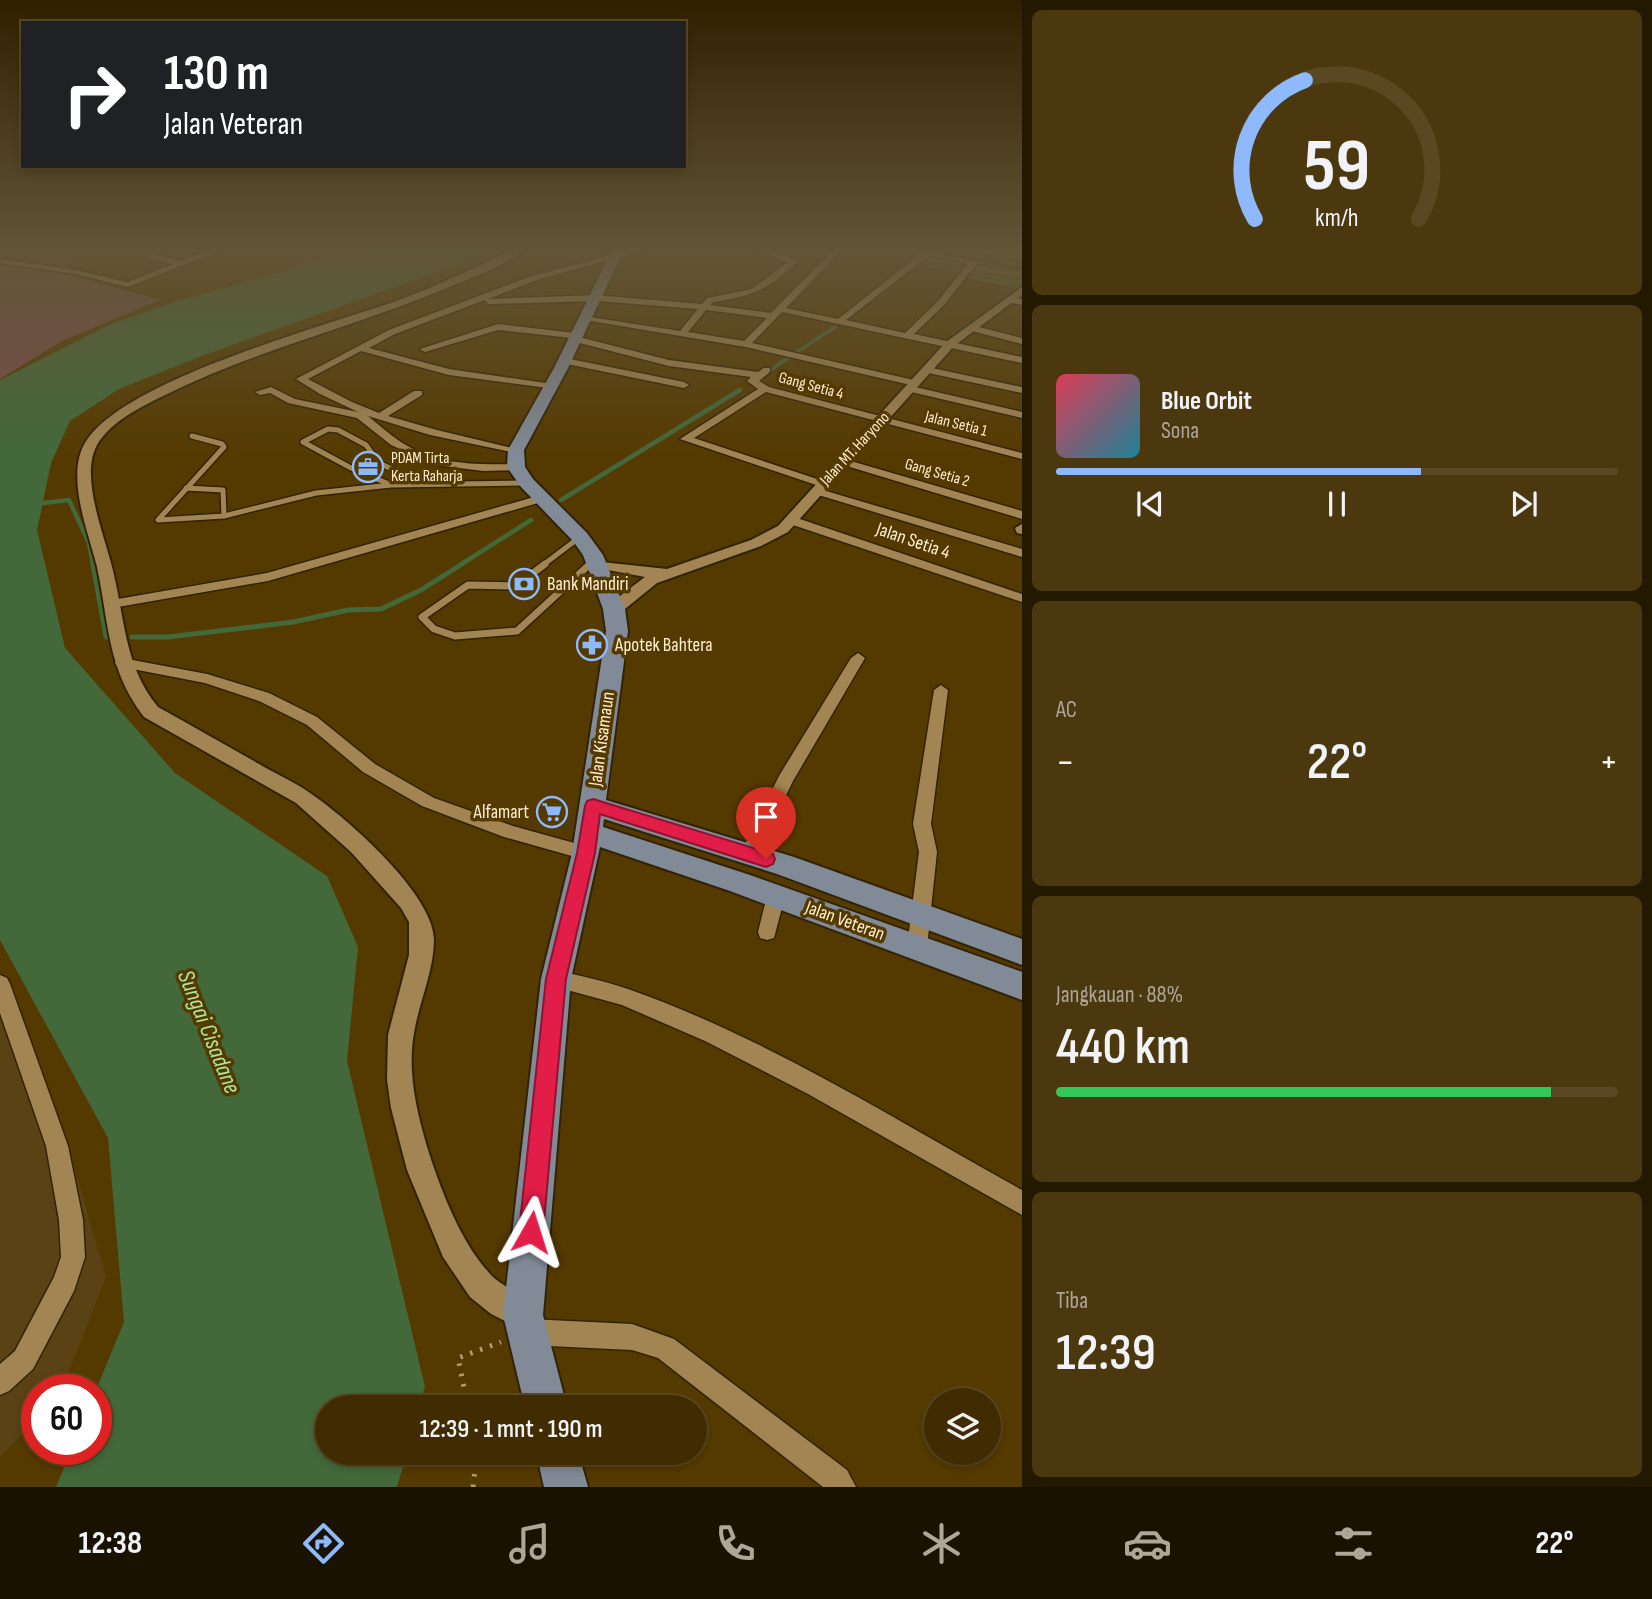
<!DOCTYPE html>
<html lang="id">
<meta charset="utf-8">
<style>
:root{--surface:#402c00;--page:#4b380f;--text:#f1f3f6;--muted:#aea799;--line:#594822;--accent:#8eb9fd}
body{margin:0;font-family:"Sofia Sans Condensed",sans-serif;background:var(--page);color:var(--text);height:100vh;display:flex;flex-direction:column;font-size:26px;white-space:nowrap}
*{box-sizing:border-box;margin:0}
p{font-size:23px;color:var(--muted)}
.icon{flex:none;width:38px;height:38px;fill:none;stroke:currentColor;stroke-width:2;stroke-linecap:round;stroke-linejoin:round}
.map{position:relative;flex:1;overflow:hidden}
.side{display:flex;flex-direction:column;gap:10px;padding:10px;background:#231800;width:630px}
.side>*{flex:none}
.guide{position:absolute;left:21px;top:21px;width:665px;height:147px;border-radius:0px;box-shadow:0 4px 10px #0003,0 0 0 2px var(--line);background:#202124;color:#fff;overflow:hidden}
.fabs{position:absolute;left:924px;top:1388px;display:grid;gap:14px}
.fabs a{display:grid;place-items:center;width:77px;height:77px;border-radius:50%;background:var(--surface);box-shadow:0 4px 10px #0003,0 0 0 2px var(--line);font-size:35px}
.speed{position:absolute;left:21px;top:1374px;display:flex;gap:14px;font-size:35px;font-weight:700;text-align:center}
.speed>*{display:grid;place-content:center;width:91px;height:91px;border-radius:50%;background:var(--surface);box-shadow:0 4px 10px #0003,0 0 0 2px var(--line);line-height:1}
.speed .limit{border:10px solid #d22;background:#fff;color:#111}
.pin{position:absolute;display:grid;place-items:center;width:60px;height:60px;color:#fff;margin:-72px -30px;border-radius:50% 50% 50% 0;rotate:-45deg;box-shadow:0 0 7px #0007}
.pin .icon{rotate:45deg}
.me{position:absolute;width:77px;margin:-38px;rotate:6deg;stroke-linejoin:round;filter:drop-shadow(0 0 5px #0008)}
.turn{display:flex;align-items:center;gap:24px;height:147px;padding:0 28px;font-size:32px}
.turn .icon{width:91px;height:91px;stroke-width:2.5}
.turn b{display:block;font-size:49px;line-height:60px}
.big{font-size:52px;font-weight:600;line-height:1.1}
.side .tile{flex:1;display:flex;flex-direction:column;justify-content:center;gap:10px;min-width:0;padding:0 24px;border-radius:10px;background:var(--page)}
.side .dial{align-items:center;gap:0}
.dial svg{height:182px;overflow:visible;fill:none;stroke:var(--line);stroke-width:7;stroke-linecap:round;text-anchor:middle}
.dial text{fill:var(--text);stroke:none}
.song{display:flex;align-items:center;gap:21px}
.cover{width:84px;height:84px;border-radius:10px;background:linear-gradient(135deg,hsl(350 70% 55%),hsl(190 70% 35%))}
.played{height:7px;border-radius:4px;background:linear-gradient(90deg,var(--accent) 65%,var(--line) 65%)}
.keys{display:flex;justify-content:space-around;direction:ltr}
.heat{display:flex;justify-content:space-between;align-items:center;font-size:38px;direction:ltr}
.charge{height:10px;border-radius:5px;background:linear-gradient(90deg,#34c759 88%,var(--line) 0)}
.trip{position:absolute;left:315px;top:1395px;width:392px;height:70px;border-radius:35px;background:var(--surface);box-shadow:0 4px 10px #0003,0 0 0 2px var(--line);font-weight:600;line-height:70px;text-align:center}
.tabs{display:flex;height:112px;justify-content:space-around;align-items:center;background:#1a1200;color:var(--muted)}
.tabs .icon{width:49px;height:49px}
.tabs .active{color:var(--accent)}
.tabs b{font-size:32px;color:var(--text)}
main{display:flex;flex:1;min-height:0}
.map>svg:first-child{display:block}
.built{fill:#5a4214}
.green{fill:#774d4d}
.water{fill:#43693a}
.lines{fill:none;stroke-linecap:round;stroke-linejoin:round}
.stream-far2{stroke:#43693a;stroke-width:3.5}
.stream-far1{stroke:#43693a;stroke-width:4.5}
.stream{stroke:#43693a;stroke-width:5}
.service-far1-casing{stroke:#322308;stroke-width:8}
.service-casing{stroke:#322308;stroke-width:10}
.minor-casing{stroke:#322308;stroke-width:3}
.tertiary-casing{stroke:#322308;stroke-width:4}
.primary-casing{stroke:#322308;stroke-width:4}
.path{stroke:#b19c74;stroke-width:5;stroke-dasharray:2.5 8;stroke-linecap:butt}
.service-far1{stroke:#a38553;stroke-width:5}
.service{stroke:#a38553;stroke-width:7}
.minor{fill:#a38553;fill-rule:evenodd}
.tertiary{fill:#a38553;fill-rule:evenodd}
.primary{fill:#818a97;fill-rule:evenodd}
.wall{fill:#5f5727}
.shaded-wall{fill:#4e4720}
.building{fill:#6f652d;stroke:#4e4720;stroke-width:2}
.route{fill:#e11d48;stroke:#92132f;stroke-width:2}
.labels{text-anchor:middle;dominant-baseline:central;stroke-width:7;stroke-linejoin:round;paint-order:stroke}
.far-street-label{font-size:16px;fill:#feeed4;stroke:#553a00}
.far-poi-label{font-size:16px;fill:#feeed4;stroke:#553a00;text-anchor:start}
.street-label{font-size:19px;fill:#feeed4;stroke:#553a00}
.poi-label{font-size:19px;fill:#feeed4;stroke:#553a00;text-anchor:start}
.near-water-label{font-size:24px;font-style:italic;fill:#ace69d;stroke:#553a00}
</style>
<main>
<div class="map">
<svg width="1022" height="1487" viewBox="0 0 1022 1487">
<rect width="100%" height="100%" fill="#553a00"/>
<g class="built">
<polygon points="0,248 101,248 72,257 56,271 0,265"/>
<polygon points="0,989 60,1118 106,1277 62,1389 37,1390 37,1419 0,1457"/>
</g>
<polygon class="green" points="0,265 56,271 160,300 62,341 0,379"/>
<polygon class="water" points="365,248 497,248 473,259 199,357 119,389 70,421 51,463 37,530 65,648 175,773 327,876 358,947 347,1061 425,1387 419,1407 327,1407 327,1452 407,1453 397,1487 56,1487 72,1449 96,1449 96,1390 124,1322 108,1138 0,940 0,380 113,323 177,301"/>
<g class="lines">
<g class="stream-far2">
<polyline points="970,277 1017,286"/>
<polyline points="797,352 835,327"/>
<polyline points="765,374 789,357"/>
</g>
<g class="stream-far1">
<polyline points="561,500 740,390"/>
<polyline points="36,504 69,500 89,543 93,565"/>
<polyline points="460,565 531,520"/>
</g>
<g class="stream">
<polyline points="93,564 106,637 110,637"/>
<polyline points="132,637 168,637 293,622 348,610 381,609 421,590 462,564"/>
</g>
<g class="service-far1-casing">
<g id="service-far1">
<polyline points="192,436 222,444 224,447 158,520 224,516 316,493 391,485 526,483"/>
<polyline points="389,484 351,468 303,442 328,429 338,430 366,445 379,463 421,483"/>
<polyline points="186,488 223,490 224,516"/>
<polyline points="543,565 580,537"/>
<polyline points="588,565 593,561"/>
</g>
</g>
<g class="service-casing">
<polyline id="service" points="545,564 516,586 468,585 422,617 434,629 455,636 517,631 590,564"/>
</g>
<g class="minor-casing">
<g id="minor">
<polygon points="155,248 164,248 157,255 181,261 214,248 226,248 128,287 76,274 0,263 0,259 76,270 127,282 174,264 149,258"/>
<path d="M637,248H651L537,280L488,299L595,295L702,304L707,298L752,289L788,262L750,248H763L798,261C768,290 753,296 713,302L710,305L771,313L835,248H844L786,308L838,319L919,255L889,248H907L1022,270V274L975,266L943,306L914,334L1022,357V363L782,312L752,343L918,381V385L915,386L746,347L579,319L583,316L680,331L698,309L597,301L488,304L485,300L395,334L369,348L449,369L552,384L557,387L555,389L449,375L361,351L308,379L352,402L379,413L414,391H422V395L388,416L437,430L521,450L516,453L430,435L368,416C378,424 388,433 398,440C434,465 474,465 516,464L522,467L516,470L483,471L435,465L391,445L357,418L288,403L270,393L260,395L255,392L271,387L295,399L358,412L320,394L296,379L389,330L531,276ZM927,257L968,264L937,302L905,333L846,320ZM706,310L767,318L744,341L688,332Z"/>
<polygon points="1011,297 1022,299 1022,305 1008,302 1008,298"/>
<polygon points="498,324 575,333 579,337 669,360 758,372 764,368 770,368 770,372 759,381 769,387 1022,453 1022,459 766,392 694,438 826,482 826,486 822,487 680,439 758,389 747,381 751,377 669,366 572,341 571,338 498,330 425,352 420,349"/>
<polygon points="971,325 1022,338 1022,344 968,330 967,328"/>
<polygon points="565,358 684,382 689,385 684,388 562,363 560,361"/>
<polygon points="927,367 1022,387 1022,393 924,372 924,368"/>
<polygon points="911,386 1022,412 1022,418 907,391 907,387"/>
<polygon points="844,459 1022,511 1022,519 840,464 838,462"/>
<polygon points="816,488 1022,549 1022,557 812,493 810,491"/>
<polygon points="541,495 545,497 545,501 268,581 112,608 105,604 112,600 267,573"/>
<polygon points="791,516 1022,594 1022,602 787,523 787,517"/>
<polygon points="858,653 865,658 793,781 755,859 749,861 743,859 740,854 779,776 851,658"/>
<polygon points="122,658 207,674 269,693 317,717 375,764 434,798 513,826 592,848 595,853 592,858 586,860 504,837 422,806 363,772 307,725 259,701 205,683 117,666 115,663 117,660"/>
<polygon points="941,685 948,690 931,824 937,852 927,947 924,953 917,955 910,953 907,947 919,852 913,824 934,690"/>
<polygon points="776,889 782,891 785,896 774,938 767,940 760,938 758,932 767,896 770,891"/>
<path d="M556,970C580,976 605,981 628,989C767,1038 894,1119 1022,1190V1215L808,1094L705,1041L622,1005L549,985L546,979L549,973Z"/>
<polygon points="0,975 7,978 10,984 68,1146 83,1220 85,1257 74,1291 33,1369 9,1391 0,1395 0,1364 15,1351 54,1277 61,1257 59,1220 46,1146 0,1013"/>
<polygon points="528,1319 632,1324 674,1339 847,1470 856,1487 823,1487 658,1358 632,1350 528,1345 519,1341 515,1332 519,1323"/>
</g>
</g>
<g class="tertiary-casing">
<g id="tertiary">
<path d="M515,248H527C505,266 473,277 447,288C354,327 255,350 165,395C141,407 111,421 97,445C80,475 103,532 111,563C125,614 123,665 158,707C192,726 226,745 259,764C276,774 295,782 310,793C347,818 433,894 434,939C434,971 419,1002 414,1033C406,1077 420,1126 434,1168C447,1205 464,1246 491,1275C506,1290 530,1296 538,1315L534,1326L523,1330L491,1314L470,1297L443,1257L407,1170L391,1108L387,1080L388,1035L409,955V922L401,908L351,852L296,803L144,717C107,669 109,623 97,567C89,534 65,476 85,443C122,380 326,326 399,300C439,285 477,267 515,248Z"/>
<polygon points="1022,287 1022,295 954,346 788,532 761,546 657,583 620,613 608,613 606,609 608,605 645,577 592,567 590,564 592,561 667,569 751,540 778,526 946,342"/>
<polygon points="1022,524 1022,534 1017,533 1015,528"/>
</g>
</g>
<g class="primary-casing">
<g id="primary">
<polygon points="613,248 625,248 568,368 524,450 525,467 533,479 587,533 603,555 625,609 628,631 606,800 794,857 1022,939 1022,965 777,874 604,819 603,827 750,875 1022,972 1022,1000 730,891 600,847 571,979 543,1315 567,1407 525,1407 503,1315 541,979 572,853 606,631 603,609 583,555 573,541 521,487 507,467 508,450 554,368"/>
<polygon points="536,1452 578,1452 588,1487 544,1487"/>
</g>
</g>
<g class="path">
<polyline points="468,1407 458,1358 501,1342"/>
<polyline points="473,1487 477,1452"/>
</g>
<use href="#service-far1" class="service-far1"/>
<use href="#service" class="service"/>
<use href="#minor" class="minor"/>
<use href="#tertiary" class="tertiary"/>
<use href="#primary" class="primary"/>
</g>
<g class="wall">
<polygon points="855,248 901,248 914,251 913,256 907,261 855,250"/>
<polygon points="923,248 1022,248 1022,267"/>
<polygon points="923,262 963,266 957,273 922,266"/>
<polygon points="972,271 1022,271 1022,285 970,276"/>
</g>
<polygon class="shaded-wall" points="914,251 913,256 907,261 909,256"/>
<g class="building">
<polygon points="872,248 901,248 914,251 909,256"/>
<polygon points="950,248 1022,248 1022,262"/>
<polygon points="929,256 964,262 958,269 923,262"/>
<polygon points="978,264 1022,271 1022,279 972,271"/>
</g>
<linearGradient id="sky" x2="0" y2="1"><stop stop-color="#2f2000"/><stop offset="0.54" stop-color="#625537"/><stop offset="1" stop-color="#625537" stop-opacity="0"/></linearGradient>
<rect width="1022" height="457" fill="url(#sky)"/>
<polygon class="route" points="593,799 773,854 775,859 773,864 766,867 600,814 595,853 566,979 543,1232 540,1241 531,1244 523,1241 519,1232 546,979 577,853 585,806 587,801"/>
<defs>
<g id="office-ring" transform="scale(1.575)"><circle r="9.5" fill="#553a00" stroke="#8eb9fd" stroke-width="1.5"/><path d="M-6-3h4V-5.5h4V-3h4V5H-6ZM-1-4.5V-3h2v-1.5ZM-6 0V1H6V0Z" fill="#8eb9fd"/></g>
<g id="bank-ring" transform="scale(1.575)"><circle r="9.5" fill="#553a00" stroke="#8eb9fd" stroke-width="1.5"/><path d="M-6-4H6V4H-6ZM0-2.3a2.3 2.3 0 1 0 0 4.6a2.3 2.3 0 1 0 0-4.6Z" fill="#8eb9fd"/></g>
<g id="pharmacy-ring" transform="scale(1.575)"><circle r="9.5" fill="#553a00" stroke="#8eb9fd" stroke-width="1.5"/><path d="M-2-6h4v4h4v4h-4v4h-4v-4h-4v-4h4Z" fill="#8eb9fd"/></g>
<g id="supermarket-ring" transform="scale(1.575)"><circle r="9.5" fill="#553a00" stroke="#8eb9fd" stroke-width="1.5"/><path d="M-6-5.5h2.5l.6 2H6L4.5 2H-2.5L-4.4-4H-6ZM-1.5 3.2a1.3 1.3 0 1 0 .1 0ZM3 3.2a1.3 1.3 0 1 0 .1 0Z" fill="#8eb9fd"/></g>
</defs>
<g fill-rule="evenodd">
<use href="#office-ring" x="368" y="467"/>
<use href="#bank-ring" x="524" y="584"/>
<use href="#pharmacy-ring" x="592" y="645"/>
<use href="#supermarket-ring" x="552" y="812"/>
</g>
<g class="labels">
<g class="far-street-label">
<text transform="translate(811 386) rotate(15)">Gang Setia 4</text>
<text transform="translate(956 424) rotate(14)">Jalan Setia 1</text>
<text transform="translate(855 449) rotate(-47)">Jalan MT. Haryono</text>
<text transform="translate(937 473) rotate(16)">Gang Setia 2</text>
</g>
<g class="far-poi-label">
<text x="391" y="458">PDAM Tirta<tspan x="391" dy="18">Kerta Raharja</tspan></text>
</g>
<g class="street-label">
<text transform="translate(913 541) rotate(19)">Jalan Setia 4</text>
<text transform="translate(602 739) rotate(-82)">Jalan Kisamaun</text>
<text transform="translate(845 921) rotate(20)">Jalan Veteran</text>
</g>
<g class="poi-label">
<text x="547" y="584">Bank Mandiri</text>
<text x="615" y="645">Apotek Bahtera</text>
<text x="529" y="812" text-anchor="end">Alfamart</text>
</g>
<g class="near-water-label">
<text transform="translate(209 1032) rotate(68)">Sungai Cisadane</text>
</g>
</g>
</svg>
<div class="fabs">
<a><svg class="icon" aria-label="layers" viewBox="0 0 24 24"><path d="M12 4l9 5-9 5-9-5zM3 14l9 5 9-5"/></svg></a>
</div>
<div class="speed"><div class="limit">60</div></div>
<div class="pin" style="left:766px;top:859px;background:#d93025"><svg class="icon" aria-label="arrive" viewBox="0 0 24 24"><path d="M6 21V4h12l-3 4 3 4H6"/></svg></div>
<svg class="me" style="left:531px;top:1232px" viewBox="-20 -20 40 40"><path d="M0-17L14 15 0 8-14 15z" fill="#e11d48" stroke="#fff" stroke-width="4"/></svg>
<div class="trip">12:39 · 1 mnt · 190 m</div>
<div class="guide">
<div class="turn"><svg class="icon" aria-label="right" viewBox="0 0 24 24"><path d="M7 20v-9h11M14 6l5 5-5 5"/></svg><div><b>130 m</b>Jalan Veteran</div></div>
</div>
</div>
<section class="side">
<div class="tile dial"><svg viewBox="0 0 100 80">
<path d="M14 69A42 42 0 1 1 86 69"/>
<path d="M14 69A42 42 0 0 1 36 8" stroke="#8eb9fd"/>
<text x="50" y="56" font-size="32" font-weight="700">59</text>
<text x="50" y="72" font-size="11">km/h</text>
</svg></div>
<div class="tile">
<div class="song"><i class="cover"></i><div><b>Blue Orbit</b><p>Sona</p></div></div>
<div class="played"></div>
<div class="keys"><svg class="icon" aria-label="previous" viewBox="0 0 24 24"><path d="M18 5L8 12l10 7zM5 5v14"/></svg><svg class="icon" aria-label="pause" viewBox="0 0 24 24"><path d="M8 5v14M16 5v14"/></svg><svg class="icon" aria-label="next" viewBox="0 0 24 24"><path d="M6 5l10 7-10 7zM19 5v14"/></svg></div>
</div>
<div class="tile"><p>AC</p>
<div class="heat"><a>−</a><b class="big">22°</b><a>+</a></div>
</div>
<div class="tile"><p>Jangkauan · 88%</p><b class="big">440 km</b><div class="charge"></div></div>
<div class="tile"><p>Tiba</p><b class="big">12:39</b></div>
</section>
</main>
<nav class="tabs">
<b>12:38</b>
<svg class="icon active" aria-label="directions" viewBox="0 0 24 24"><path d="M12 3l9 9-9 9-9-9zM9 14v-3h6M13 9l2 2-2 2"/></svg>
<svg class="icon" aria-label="music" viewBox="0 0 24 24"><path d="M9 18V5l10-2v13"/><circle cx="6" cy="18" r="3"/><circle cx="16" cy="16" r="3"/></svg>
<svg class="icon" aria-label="phone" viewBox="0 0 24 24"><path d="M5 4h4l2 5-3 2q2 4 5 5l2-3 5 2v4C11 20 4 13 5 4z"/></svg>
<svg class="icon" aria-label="climate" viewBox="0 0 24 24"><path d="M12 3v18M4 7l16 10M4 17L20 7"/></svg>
<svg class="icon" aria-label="car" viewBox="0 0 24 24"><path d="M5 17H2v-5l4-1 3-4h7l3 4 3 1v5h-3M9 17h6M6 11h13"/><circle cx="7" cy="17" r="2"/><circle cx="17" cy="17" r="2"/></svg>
<svg class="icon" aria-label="filters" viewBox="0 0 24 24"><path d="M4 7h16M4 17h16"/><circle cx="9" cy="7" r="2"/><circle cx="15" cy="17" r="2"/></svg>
<b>22°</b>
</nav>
